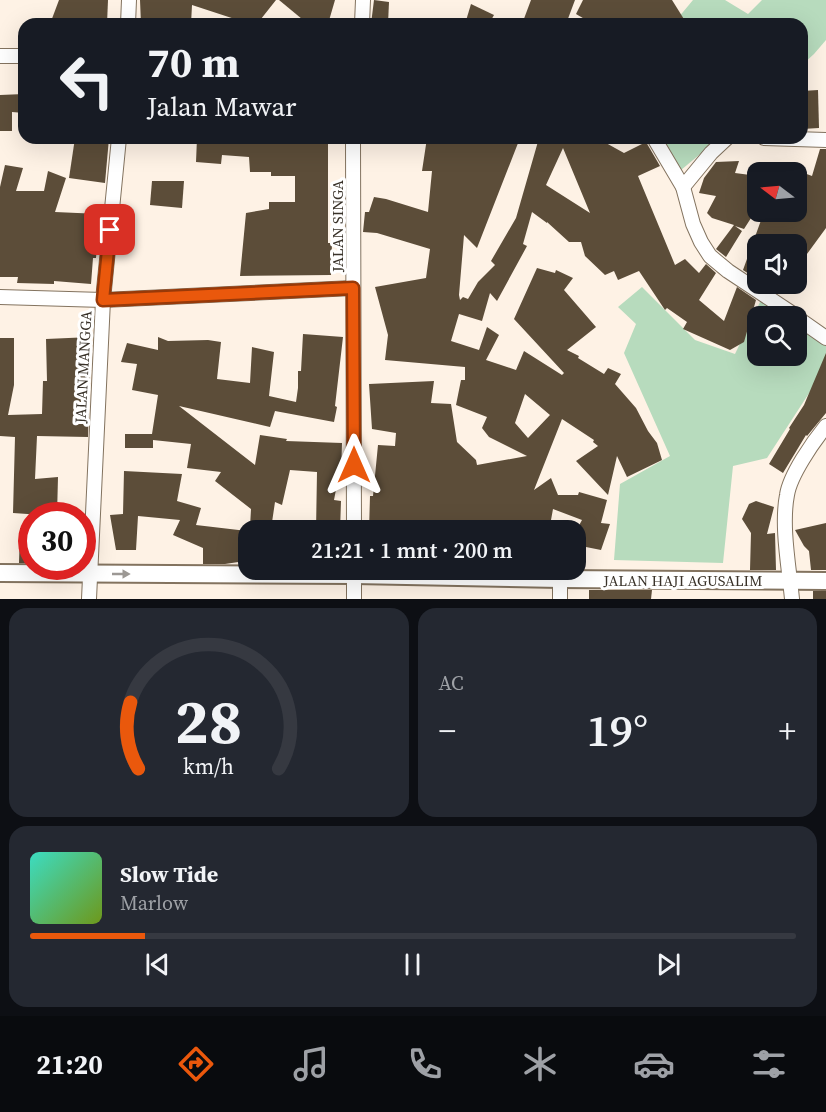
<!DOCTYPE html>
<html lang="id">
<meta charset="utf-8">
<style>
:root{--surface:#171b24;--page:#242831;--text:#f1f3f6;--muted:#9ea1a6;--line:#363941;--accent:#ea580c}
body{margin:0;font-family:"Source Serif 4",serif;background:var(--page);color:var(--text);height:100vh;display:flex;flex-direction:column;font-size:22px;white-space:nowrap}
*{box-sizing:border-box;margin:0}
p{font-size:20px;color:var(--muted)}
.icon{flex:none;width:33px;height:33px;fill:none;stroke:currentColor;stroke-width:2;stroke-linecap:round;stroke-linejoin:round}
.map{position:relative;height:599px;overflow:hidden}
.sheet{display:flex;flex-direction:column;gap:9px;padding:9px;background:#0d0f14;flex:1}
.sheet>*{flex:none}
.guide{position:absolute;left:18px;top:18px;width:790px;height:126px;border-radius:18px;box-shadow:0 6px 24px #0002;background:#171b24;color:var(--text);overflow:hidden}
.needle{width:39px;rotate:286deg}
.fabs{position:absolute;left:747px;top:162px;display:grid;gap:12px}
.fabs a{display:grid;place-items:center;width:60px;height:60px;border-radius:12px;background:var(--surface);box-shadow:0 6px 24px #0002;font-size:30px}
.speed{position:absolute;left:18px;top:502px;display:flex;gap:12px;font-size:30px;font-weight:700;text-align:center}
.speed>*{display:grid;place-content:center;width:78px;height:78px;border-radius:50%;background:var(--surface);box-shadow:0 6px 24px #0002;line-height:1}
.speed .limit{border:9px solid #d22;background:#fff;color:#111}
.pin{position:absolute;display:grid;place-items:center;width:51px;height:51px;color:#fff;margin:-26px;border-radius:12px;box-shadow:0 3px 9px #0006}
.me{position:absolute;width:66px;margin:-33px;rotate:0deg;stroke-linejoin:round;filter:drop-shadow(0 0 4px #0008)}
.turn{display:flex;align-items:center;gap:21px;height:126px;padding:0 30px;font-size:27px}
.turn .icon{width:78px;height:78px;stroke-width:2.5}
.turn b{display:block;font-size:42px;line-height:51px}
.big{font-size:45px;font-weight:600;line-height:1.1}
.sheet .card{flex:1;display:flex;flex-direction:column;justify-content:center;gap:9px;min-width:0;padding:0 21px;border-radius:18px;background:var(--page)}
.sheet .dial{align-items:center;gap:0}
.dial svg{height:156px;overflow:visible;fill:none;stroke:var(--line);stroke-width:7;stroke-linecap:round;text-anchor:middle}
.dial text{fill:var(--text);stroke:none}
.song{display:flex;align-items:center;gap:18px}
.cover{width:72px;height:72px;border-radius:9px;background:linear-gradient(135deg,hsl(170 70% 55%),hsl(80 70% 35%))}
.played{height:6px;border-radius:3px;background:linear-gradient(90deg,var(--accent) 15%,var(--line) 15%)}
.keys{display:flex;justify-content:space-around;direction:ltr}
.heat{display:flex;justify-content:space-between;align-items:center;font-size:33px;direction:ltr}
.sheet .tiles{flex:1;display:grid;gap:9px;grid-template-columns:1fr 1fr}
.card:last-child{grid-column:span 2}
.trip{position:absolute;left:238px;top:520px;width:348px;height:60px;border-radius:18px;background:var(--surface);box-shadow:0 6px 24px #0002;font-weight:600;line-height:60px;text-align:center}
.tabs{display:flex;height:96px;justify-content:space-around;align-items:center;background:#090b0e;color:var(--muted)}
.tabs .icon{width:42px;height:42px}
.tabs .selected{color:var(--accent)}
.tabs b{font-size:27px;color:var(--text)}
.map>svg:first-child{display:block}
.green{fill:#b7dbbd}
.building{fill:#5c4d39;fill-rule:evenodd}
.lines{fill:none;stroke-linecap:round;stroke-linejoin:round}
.minor-casing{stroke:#83735f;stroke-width:16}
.tertiary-casing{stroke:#83735f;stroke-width:20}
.minor{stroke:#fff;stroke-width:14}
.tertiary{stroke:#fff;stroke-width:16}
.oneway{fill:#9c9894}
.route-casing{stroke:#983908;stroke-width:15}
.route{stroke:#ea580c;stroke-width:10}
.labels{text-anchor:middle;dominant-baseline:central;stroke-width:6;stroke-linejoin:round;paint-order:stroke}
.street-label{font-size:15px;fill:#393229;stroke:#fff}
</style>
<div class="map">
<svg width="826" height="599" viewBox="0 0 826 599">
<rect width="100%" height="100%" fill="#fef2e5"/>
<g class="green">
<polygon points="693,0 725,0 748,14 762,0 826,0 826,40 814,54 803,64 802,24 673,24"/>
<polygon points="661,138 703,138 717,140 681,170"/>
<polygon points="642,287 695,340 735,354 761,300 785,316 758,316 758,356 796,356 797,325 826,346 826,367 767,458 733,466 723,563 614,560 620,484 670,456 624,353 636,324 618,307"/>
</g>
<g class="building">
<polygon points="59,0 108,0 107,24 50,24"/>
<polygon points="140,0 276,0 257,24 250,24 192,5 191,24 141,24"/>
<polygon points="279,0 335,0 328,24 308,24"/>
<polygon points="374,0 389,2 388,24 371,24"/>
<polygon points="531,0 575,0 566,24 522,24"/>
<polygon points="583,0 672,0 687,24 593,24 576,14"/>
<polygon points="471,4 494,15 489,24 465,24"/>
<polygon points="818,90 819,128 802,129 802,91"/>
<polygon points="24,94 24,113 12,112 12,131 0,131 0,95"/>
<polygon points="75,138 109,138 105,183 69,178"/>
<polygon points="197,138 328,138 328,243 332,243 331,275 240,276 246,213 269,209 269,202 295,202 295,176 271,176 271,172 250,172 249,157 222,155 221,164 196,162"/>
<path d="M427,138H520L477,248L464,235L459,295L460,300L463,297L468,299L478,282L495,265L491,261L516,218L539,138H597L624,153L646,142L660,166L638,176L675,265L685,259L699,273L706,264L716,273L699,300L724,321L737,287L756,300L744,342L730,350L683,329L687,322L667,308L665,310L639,271L618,280L614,271L605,275L585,256L581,242H569L547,222V223L532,212L523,244L527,246L497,301L490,293L482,321L459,314L451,341L479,350L487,327L499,335L486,360L516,370L524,351L562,375L564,373L514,319L537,268L555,273L556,270L573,278L564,290L596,327L567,350L579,356L578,358L604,374L608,368L621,374L615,384L636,408L648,431L657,443L662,460L627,477L617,456L608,495L576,461L598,446L593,442L594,440L562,419L534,490L551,478L558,495H578L579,492L607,500L601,523L610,524L601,550L576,545V531L582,520L553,509L549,531H369L370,496H373L378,445L395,446L396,433L372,429L369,384L434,381L431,403L451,404L457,442L476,460L477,465L527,456L489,437L482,428L487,417L456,405L461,380H465V367L385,360L388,335L375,287L426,278L430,249L377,233L363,232L365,212H369L374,197L386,199L428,212L432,171H422ZM563,148L590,213L546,185ZM525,394L550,415L528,438L515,423Z"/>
<polygon points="820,149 826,149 826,228 796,269 796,243 795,244 758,244 758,280 743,270 764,212 796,212 796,170 812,176"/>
<polygon points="739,161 735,173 758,176 758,207 744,229 735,226 742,231 726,257 716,249 734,225 712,218 707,213 716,196 699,193 704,178 716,162"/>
<polygon points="5,165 23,168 16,191 44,191 48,171 66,178 55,212 100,214 96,258 93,258 91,284 54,281 54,284 17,283 18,277 0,277 0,187"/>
<polygon points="152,181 184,181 182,208 150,205"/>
<polygon points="303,334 343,337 335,406 337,407 334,422 275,411 270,427 179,406 255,465 260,435 287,439 286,441 342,443 341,474 339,474 334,500 341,501 340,531 316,531 317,472 290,470 282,505 275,502 271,529 250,527 251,509 215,481 221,472 187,468 191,444 153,440 153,448 125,448 125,434 152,434 158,395 132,390 137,364 121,362 127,343 158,350 158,337 168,341 208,340 221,342 217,379 250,383 252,347 274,352 269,396 296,402 298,388 298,371 301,371"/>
<polygon points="91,337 88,437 37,436 35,479 58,477 57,516 13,513 15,437 0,436 0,338 14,338 14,385 8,415 42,414 43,381 47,381 46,339"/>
<polygon points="826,353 826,413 807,436 806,435 783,473 769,464 790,429 789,428 804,405"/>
<polygon points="124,471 182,474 177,501 201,508 196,525 247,531 245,561 225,564 203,564 203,548 173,535 180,520 138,516 136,550 116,550 110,515 123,514"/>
<polygon points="756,501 774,507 767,534 775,533 776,570 750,570 751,533 742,519 749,504"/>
<polygon points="826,523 826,570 811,570 809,551 804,546 795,530"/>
<polygon points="20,528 32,528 32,563 19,563"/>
<polygon points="589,590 652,590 651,599 589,599"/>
<rect x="813" y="591" width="13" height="8"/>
</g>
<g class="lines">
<g class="minor-casing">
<g id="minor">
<polyline points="128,24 129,0"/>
<polyline points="362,24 363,0"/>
<polyline points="0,56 24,56"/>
<polyline points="353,138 354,531"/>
<polyline points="654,138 683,187 693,224 701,242 710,256 728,271 796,316"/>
<polyline points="764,138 826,140"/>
<polyline points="683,187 711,153 727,138"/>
<polyline points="0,297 103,300 353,288"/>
<polyline points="796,317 826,338"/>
<polyline points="89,599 103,300 119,138"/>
<polyline points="354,599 354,570"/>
<polyline points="560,599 560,579"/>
<path d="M792,599C789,567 781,526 787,495C790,475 813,442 826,426"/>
</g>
</g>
<g class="tertiary-casing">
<polyline id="tertiary" points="0,573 354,575 560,579 826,581"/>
</g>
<use href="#minor" class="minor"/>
<use href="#tertiary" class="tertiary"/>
</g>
<defs><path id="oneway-solid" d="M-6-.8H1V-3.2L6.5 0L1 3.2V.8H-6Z" transform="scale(1.5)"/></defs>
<use class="oneway" href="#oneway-solid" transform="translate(121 574)"/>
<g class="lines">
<g class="route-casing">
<polyline id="route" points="110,230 103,300 353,288 354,465"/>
</g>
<use href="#route" class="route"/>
</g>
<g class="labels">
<g class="street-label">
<text transform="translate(337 226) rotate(-90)">JALAN SINGA</text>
<text transform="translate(83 367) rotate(-87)">JALAN MANGGA</text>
<text x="683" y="580">JALAN HAJI AGUSALIM</text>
</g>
</g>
</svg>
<div class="fabs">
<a><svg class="needle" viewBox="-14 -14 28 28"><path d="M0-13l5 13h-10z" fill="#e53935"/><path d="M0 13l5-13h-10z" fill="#9ea1a6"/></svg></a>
<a><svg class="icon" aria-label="sound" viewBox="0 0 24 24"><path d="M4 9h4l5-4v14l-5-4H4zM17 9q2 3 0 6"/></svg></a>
<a><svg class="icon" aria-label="search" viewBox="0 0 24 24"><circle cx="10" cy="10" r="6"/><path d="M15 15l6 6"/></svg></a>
</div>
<div class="speed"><div class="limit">30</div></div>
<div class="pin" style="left:110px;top:230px;background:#d93025"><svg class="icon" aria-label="arrive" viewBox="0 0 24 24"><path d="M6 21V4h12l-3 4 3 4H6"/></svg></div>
<svg class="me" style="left:354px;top:465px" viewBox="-20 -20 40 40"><path d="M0-17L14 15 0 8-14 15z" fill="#ea580c" stroke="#fff" stroke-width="4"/></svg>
<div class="trip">21:21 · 1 mnt · 200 m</div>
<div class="guide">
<div class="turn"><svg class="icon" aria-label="left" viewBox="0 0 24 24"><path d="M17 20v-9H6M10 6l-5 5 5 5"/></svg><div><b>70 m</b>Jalan Mawar</div></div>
</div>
</div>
<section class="sheet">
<div class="tiles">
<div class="card dial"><svg viewBox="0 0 100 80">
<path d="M14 69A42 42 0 1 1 86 69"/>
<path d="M14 69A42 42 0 0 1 10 35" stroke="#ea580c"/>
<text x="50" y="56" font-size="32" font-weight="700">28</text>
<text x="50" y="72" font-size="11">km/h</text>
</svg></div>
<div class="card"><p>AC</p>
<div class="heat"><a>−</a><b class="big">19°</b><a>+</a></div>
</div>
<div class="card">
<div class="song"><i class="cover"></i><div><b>Slow Tide</b><p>Marlow</p></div></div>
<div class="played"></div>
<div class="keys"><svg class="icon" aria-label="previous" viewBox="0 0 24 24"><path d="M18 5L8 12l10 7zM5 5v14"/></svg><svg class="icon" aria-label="pause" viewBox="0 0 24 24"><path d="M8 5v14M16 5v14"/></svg><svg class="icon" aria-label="next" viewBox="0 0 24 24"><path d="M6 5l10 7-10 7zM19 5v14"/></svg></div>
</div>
</div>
</section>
<nav class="tabs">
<b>21:20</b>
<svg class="icon selected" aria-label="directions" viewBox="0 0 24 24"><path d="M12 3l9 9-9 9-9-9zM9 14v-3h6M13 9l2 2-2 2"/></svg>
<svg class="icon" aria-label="music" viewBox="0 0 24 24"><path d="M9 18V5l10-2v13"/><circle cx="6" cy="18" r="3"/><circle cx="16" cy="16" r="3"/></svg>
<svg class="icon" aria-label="phone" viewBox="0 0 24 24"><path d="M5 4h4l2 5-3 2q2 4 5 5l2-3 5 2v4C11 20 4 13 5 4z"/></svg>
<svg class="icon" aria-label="climate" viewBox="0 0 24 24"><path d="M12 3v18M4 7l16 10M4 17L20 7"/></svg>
<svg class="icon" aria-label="car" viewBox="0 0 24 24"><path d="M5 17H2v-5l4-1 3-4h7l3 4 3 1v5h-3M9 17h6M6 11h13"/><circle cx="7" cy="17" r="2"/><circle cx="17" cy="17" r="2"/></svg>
<svg class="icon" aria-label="filters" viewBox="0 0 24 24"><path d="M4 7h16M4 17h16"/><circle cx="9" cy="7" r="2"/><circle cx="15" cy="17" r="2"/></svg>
</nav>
